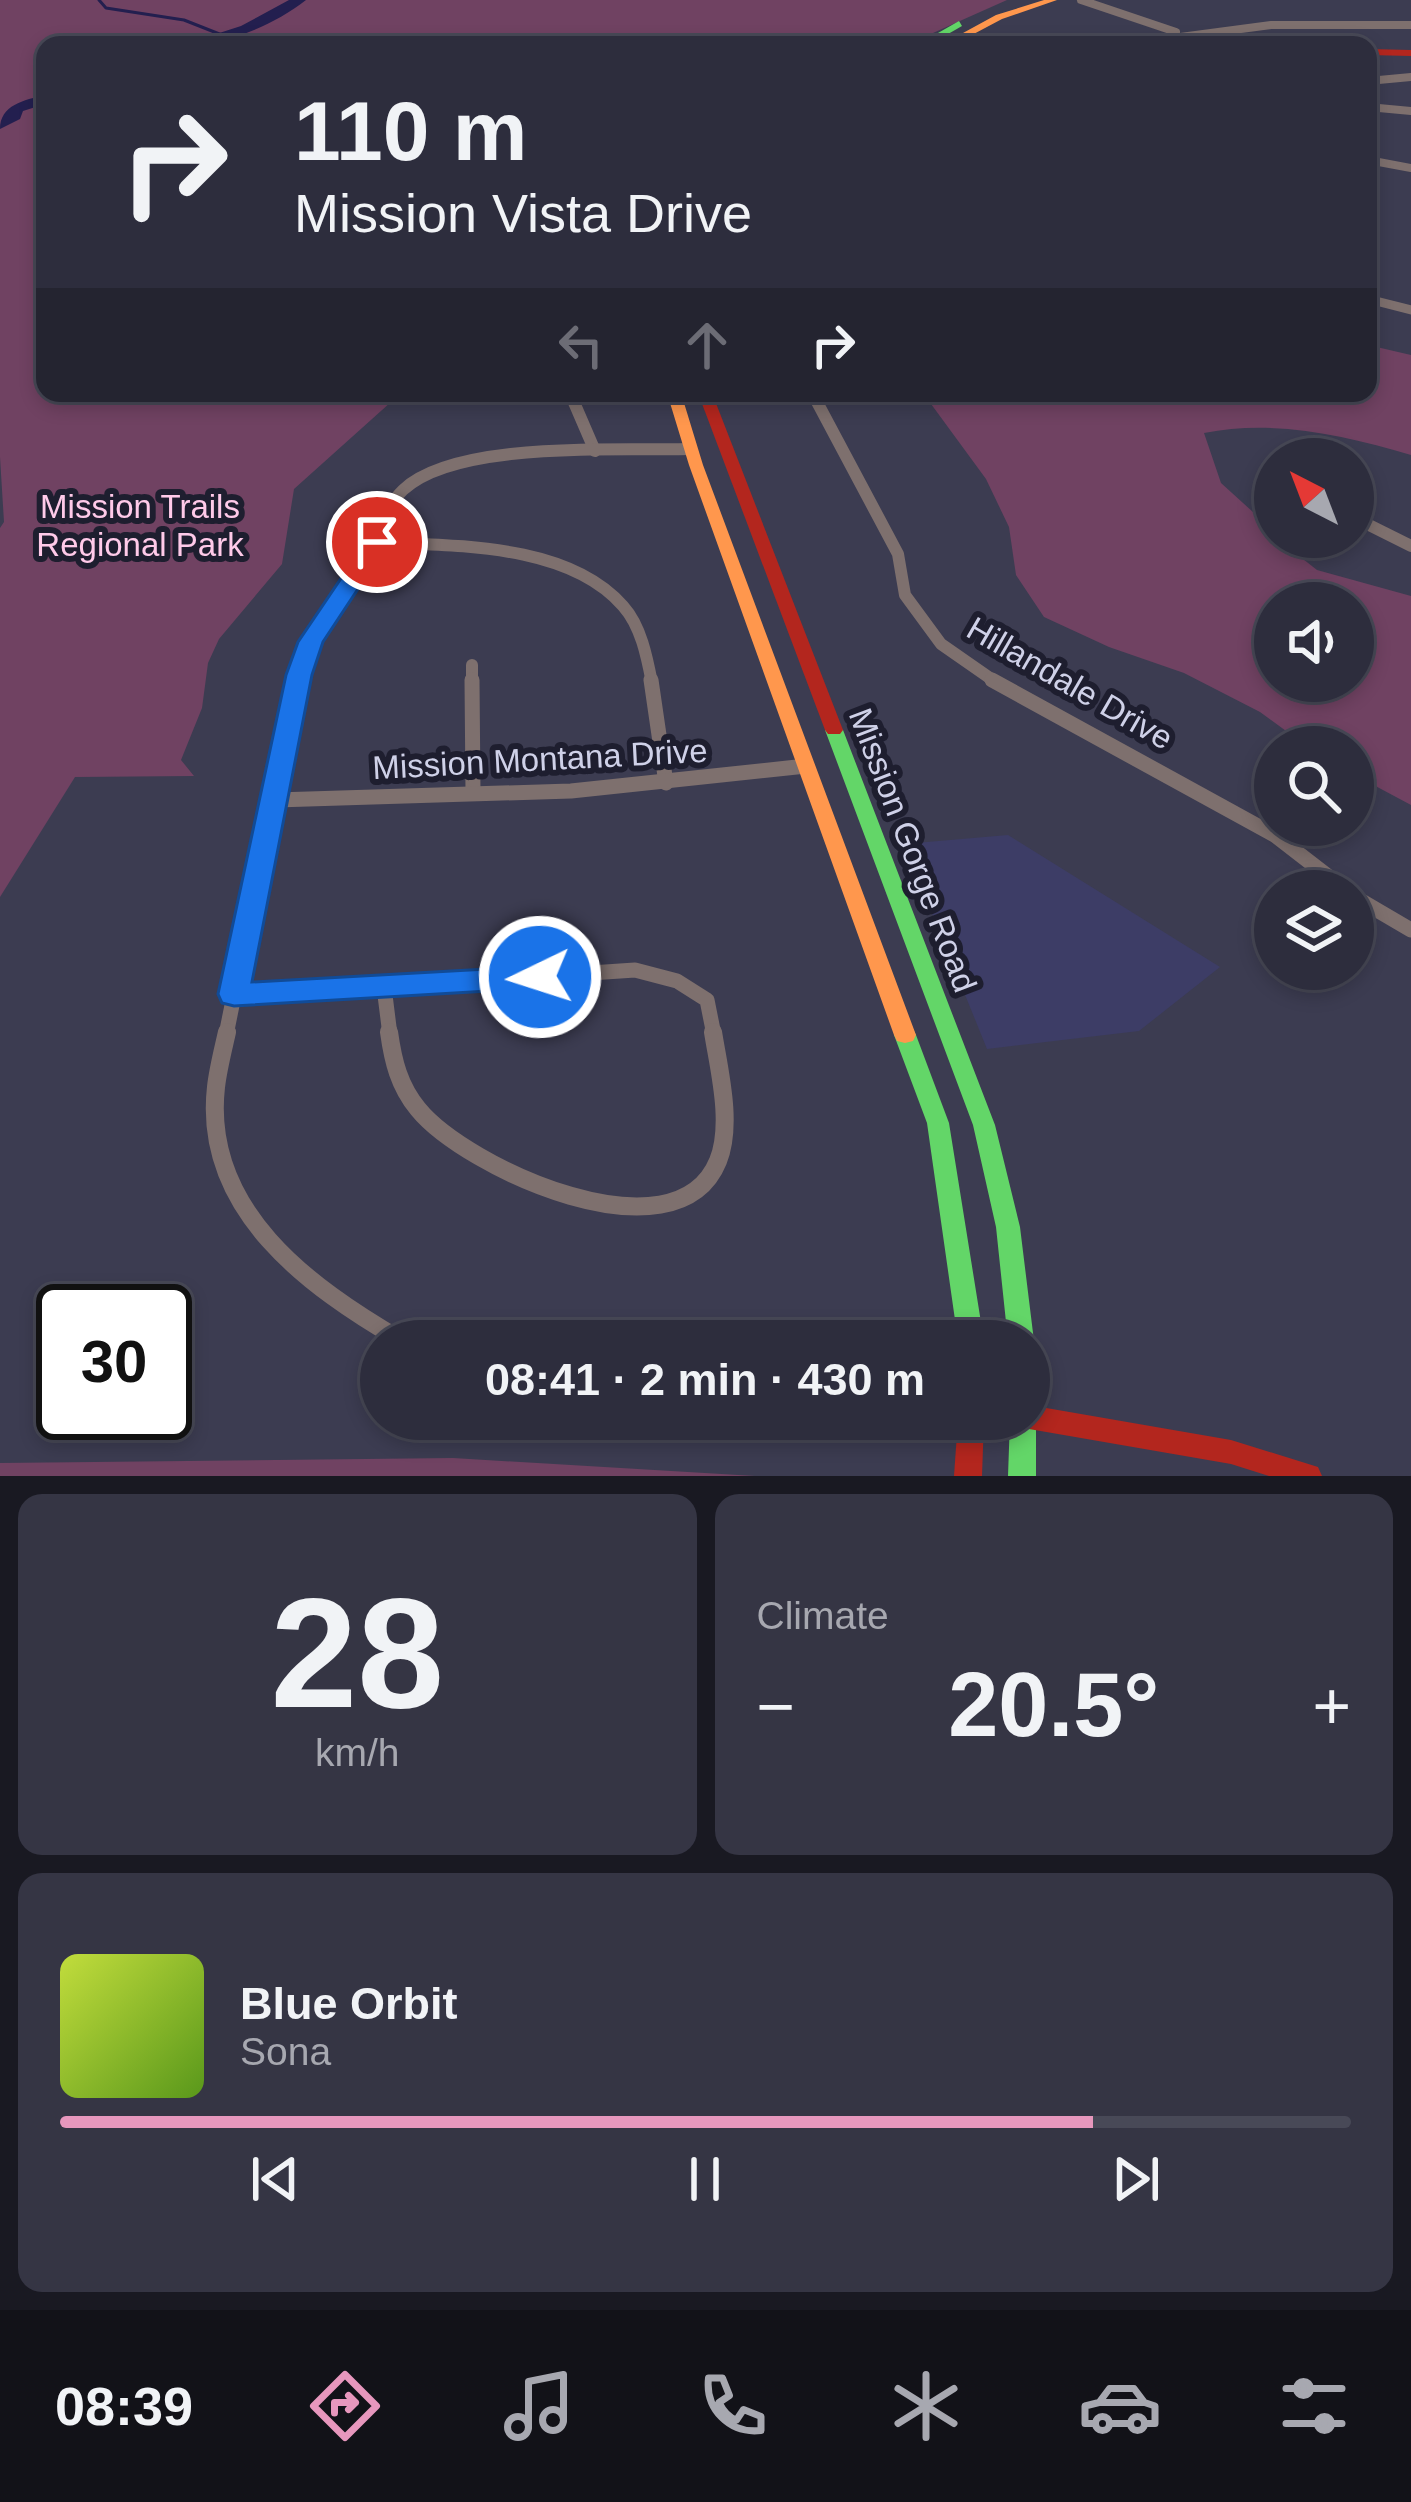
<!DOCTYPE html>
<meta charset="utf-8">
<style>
:root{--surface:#2d2d3d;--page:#353544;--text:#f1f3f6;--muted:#a7a8b0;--line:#484957;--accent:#e797bd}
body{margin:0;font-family:Arial,sans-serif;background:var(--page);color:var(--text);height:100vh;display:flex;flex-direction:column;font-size:45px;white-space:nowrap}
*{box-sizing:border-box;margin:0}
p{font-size:39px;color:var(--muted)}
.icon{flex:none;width:66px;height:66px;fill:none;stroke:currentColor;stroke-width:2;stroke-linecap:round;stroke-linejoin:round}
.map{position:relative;height:1476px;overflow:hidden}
.side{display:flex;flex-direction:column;gap:18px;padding:18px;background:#191922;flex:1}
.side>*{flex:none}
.top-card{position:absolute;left:36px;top:36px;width:1341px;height:366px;border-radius:24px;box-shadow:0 6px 18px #0003,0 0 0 3px var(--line);background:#2d2d3d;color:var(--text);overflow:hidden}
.needle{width:78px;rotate:318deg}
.controls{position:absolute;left:1254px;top:438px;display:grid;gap:24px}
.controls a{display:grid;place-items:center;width:120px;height:120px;border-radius:50%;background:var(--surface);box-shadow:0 6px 18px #0003,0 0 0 3px var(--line);font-size:60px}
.speed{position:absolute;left:36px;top:1284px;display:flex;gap:24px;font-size:60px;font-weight:700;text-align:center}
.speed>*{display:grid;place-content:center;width:156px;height:156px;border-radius:50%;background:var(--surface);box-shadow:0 6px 18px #0003,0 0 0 3px var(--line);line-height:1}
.speed .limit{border:6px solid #111;border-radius:18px;background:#fff;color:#111}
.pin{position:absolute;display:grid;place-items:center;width:102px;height:102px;color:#fff;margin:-51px;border:6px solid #fff;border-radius:50%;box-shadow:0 3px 12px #0007}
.me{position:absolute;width:132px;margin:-66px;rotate:266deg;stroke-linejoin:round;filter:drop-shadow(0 0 9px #0008)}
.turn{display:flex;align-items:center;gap:42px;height:252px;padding:0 60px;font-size:54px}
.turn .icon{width:156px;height:156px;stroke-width:2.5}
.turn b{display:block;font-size:84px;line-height:102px}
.lanes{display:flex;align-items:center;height:114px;padding:0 60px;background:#0003;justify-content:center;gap:60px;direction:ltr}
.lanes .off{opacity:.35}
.big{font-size:90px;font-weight:700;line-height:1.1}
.side .tile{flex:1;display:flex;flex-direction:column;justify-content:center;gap:18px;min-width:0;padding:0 42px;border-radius:24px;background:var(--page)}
.side .dial{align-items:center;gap:0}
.dial b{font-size:156px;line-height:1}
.song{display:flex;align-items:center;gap:36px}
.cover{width:144px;height:144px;border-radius:18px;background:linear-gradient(135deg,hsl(70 70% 55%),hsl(90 70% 35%))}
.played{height:12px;border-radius:6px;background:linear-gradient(90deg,var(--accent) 80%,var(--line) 80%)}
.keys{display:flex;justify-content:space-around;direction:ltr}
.heat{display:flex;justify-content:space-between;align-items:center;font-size:66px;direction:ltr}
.side .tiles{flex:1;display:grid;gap:18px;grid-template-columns:1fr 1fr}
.tile:last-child{grid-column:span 2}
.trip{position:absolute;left:360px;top:1320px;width:690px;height:120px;border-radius:60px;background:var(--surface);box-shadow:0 6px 18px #0003,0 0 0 3px var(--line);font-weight:700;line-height:120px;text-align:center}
.menu{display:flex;height:192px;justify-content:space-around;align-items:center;background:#121218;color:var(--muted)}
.menu .icon{width:84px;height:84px}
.menu .selected{color:var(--accent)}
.menu b{font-size:54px;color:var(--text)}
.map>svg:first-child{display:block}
.built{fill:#3d3d66}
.green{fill:#704262;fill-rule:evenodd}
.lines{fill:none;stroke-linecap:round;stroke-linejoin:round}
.stream{stroke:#231f4f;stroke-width:3}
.river{fill:#231f4f;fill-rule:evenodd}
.street-far4{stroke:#7e706e;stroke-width:8}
.street-far3{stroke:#7e706e;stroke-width:9}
.street-far2{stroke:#7e706e;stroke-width:12}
.street-far1{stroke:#7e706e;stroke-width:15}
.street{stroke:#7e706e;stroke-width:18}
.fast{fill:#63d668;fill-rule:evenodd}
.slow{fill:#ff974d;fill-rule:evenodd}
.jam{fill:#b3261e;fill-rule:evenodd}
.route{fill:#1a73e8;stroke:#114b97;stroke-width:3}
.labels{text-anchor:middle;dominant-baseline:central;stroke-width:12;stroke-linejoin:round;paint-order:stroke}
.park-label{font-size:33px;fill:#ffcae9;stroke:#1e1e2f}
.street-label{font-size:33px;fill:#cfd1e8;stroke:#1e1e2f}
</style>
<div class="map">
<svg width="1411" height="1476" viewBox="0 0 1411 1476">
<rect width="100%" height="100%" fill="#3c3c51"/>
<polygon class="built" points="1008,835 1220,967 1139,1031 987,1049 904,844"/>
<g class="green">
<polygon points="0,0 1007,0 906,45 45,45 45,393 401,393 294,489 282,564 219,639 208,663 202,708 181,760 194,776 75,777 0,897 0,528 4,522 0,457"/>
<path d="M1368,345L1411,355V455C1344,435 1273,419 1204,433L1221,483L1275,532V537L1317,570L1411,596V805L1353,774V747H1308L1260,712L1184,673L1109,647L1044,617L1016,575L1009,527L986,479L923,393H1368ZM1275,603H1353V681H1275Z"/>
<polygon points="453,1458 755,1476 0,1476 0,1463"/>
</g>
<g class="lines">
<polyline class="stream" points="99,0 106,8 184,20 222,35"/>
<g class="river">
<path d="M289,0H306C271,27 226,45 182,45L241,26Z"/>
<path d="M45,95V104L23,111L20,119L0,129C0,105 24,100 45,95Z"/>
</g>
<g class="street-far4">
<polyline points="1081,0 1176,32"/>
<polyline points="1120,45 1271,25 1411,25"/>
<polyline points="1368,81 1411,77"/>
<polyline points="1368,107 1411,111"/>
<polyline points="1368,160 1411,168"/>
</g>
<g class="street-far3">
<polyline points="1368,299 1411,310"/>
<polyline points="570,393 574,403"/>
<polyline points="813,393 817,403"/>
</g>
<g class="street-far2">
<polyline points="573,400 595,451"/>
<polyline points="816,400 898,554 905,595 941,644 997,683"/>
<polyline points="1353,517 1411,546"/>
<path d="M378,542C455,546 568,543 623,606C641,626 647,657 652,683"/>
<polyline points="472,665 472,683"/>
<path d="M297,683C307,638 339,600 364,563C379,540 383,509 403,490C456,440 619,451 691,449"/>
</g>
<g class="street-far1">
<polyline points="472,680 473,791"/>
<polyline points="651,680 666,783"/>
<polyline points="992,680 1276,836 1347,891"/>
<polyline points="276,800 571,791 806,766"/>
<polyline points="1353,896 1411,930"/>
<polyline points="234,995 384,987"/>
<polyline points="226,1035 298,680"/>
<polyline points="390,1035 384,987 635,970 677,981 707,1000 714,1035"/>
</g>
<g class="street">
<path d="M227,1032C223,1050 218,1069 216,1087C202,1210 309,1287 402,1341"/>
<path d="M389,1032C393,1061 399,1086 418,1109C466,1168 676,1264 718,1161C733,1124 719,1070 713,1032"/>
</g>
<g class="fast">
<polygon points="959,21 962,26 929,45 917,45"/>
<polygon points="834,725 843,730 995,1125 1020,1227 1034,1341 1029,1349 1029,1341 1008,1341 996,1227 973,1125 825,730"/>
<polygon points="905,1027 913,1029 916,1035 949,1123 984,1341 958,1341 927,1123 894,1035 897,1029"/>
<polygon points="1029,1409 1036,1419 1036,1476 1008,1476 1010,1419 1029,1419"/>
</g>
<g class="slow">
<polygon points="1044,0 1057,0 1002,19 953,45 941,45 996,15"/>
<polygon points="667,393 681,393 703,465 916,1035 913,1041 905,1043 897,1041 894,1035 689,465"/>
</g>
<g class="jam">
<polygon points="1368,49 1411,50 1411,56 1368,55"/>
<polygon points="698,393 712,393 843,730 840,734 828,734 825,730"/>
<polygon points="1029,1405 1231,1440 1318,1467 1322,1476 1269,1476 1231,1464 1029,1429 1020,1425 1017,1419 1029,1419"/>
<polygon points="958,1419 984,1419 982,1476 954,1476"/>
</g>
</g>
<polygon class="route" points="377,535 389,542 323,642 312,675 252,982 540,966 552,969 556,977 552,985 540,988 234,1006 222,1003 218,994 286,675 298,642 369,537"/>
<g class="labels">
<g class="park-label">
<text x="140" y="506">Mission Trails<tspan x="140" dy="38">Regional Park</tspan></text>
</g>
<g class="street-label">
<text transform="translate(1070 683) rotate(30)">Hillandale Drive</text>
<text transform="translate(540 759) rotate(-3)">Mission Montana Drive</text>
<text transform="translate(913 850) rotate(69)">Mission Gorge Road</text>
</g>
</g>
</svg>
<div class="controls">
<a><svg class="needle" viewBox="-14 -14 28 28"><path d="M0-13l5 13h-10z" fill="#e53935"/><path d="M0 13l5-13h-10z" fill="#a7a8b0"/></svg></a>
<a><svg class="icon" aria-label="sound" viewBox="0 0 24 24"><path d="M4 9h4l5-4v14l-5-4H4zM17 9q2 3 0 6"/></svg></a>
<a><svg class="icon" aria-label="search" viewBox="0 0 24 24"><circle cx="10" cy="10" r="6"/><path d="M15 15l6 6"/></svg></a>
<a><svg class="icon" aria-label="layers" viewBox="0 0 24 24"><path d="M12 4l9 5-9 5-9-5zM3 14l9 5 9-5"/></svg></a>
</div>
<div class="speed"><div class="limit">30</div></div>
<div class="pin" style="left:377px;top:542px;background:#d93025"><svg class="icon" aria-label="arrive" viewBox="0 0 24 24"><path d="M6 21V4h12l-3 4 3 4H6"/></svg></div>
<svg class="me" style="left:540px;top:977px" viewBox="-20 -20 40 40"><circle r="17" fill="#1a73e8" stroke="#fff" stroke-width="3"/><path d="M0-11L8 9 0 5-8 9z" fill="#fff"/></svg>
<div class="trip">08:41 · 2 min · 430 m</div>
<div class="top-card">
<div class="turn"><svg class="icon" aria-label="right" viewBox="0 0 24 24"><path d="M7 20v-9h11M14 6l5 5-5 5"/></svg><div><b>110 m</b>Mission Vista Drive</div></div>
<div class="lanes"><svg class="icon off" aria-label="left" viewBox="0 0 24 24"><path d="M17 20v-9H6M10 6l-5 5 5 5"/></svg><svg class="icon off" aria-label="ahead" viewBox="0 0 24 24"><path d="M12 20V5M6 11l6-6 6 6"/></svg><svg class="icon" aria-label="right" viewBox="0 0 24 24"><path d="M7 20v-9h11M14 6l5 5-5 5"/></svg></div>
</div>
</div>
<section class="side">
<div class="tiles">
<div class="tile dial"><b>28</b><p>km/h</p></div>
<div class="tile"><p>Climate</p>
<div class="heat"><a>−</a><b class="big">20.5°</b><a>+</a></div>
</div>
<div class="tile">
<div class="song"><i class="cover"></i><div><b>Blue Orbit</b><p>Sona</p></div></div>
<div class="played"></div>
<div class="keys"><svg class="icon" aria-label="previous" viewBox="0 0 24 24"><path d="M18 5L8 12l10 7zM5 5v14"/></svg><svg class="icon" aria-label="pause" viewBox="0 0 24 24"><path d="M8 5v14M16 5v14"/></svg><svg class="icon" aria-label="next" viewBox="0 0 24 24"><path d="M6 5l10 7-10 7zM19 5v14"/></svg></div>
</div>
</div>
</section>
<nav class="menu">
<b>08:39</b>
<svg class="icon selected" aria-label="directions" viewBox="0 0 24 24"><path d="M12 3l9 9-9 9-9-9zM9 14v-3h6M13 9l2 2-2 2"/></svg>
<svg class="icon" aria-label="music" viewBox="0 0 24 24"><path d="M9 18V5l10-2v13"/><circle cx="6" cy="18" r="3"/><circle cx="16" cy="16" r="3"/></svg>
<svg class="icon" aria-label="phone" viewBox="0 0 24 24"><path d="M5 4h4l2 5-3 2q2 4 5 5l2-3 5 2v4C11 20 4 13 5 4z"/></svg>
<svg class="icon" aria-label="climate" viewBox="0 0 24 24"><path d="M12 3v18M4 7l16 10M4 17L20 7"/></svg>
<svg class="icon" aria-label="car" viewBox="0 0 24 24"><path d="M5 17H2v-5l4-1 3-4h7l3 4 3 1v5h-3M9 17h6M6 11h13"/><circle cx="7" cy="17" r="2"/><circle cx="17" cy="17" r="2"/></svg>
<svg class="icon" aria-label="filters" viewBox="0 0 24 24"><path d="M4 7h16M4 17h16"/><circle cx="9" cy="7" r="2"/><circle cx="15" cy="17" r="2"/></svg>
</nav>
